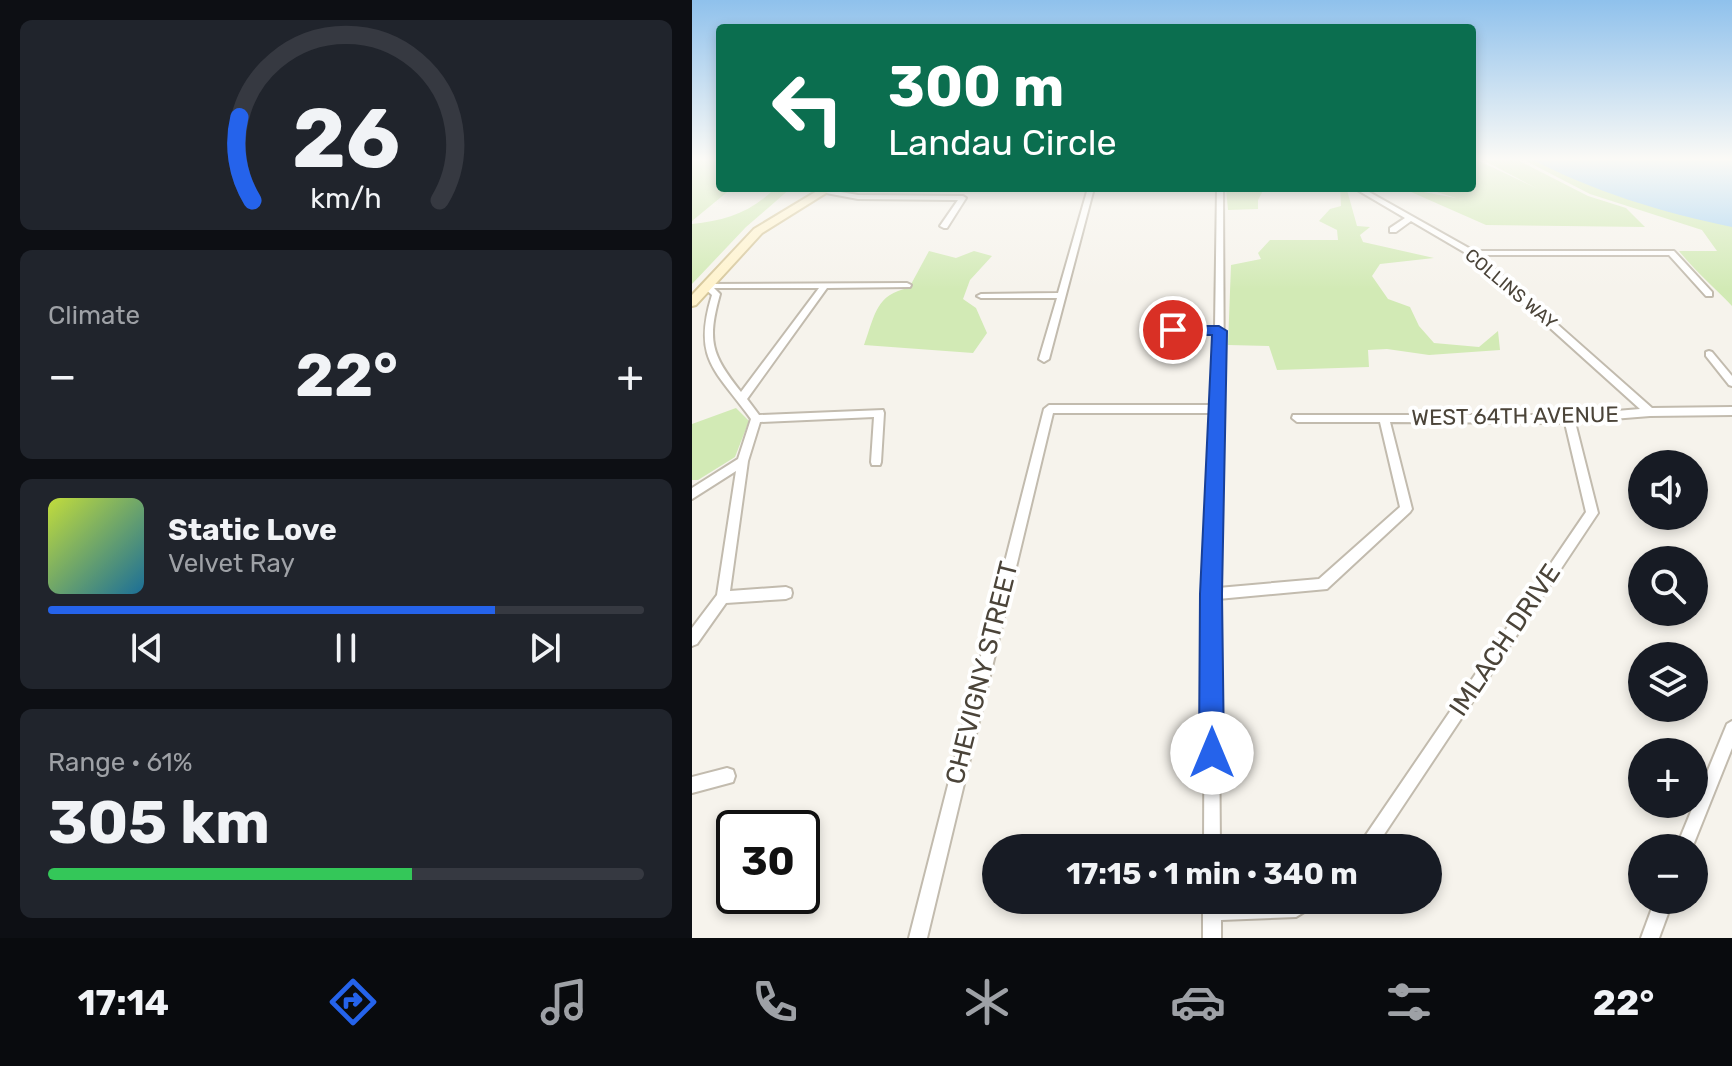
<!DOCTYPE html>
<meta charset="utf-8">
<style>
:root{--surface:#171b24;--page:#20242c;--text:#f1f3f6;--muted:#9ea1a6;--line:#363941;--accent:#2563eb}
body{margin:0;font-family:Rubik,sans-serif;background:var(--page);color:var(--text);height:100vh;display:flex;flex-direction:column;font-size:30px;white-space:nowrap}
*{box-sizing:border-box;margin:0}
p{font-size:26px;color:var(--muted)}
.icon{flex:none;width:44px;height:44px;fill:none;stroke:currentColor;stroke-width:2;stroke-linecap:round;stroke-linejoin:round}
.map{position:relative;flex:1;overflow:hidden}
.drawer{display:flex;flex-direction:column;gap:20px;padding:20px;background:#0d0f14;width:692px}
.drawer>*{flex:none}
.hud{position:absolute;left:24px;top:24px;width:760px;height:168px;border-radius:8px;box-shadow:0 4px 12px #0003;background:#0b6e4f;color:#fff;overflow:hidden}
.controls{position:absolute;left:936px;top:450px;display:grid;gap:16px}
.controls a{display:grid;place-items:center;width:80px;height:80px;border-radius:50%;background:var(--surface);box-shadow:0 4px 12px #0003;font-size:40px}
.speed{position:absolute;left:24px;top:810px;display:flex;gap:16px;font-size:40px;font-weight:700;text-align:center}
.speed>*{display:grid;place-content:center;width:104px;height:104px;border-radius:50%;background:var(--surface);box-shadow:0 4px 12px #0003;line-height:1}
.speed .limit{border:4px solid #111;border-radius:12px;background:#fff;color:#111}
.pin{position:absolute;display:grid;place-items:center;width:68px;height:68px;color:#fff;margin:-34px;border:4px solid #fff;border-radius:50%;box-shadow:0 2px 8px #0007}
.me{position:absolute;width:88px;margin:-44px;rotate:0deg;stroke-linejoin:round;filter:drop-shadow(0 0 6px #0008)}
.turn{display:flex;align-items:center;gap:28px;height:168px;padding:0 40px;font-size:36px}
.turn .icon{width:104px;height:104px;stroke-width:2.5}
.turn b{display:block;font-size:56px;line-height:68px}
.big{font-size:60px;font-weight:700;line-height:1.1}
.drawer .tile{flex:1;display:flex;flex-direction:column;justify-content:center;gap:12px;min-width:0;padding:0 28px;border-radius:12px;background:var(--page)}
.drawer .dial{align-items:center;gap:0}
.dial svg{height:208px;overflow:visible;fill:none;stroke:var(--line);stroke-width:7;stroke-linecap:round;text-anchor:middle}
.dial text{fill:var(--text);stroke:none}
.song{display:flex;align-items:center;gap:24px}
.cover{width:96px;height:96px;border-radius:12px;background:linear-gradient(135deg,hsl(70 70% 55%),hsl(200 70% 35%))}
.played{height:8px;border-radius:4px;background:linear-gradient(90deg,var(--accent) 75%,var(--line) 75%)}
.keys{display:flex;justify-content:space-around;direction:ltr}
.heat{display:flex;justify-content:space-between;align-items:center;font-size:44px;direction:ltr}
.charge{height:12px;border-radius:6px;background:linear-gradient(90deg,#34c759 61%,var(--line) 0)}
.trip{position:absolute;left:290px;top:834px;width:460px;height:80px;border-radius:40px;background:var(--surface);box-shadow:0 4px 12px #0003;font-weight:700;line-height:80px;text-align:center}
.tabs{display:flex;height:128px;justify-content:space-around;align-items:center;background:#090b0e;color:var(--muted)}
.tabs .icon{width:56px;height:56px}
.tabs .active{color:var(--accent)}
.tabs b{font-size:36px;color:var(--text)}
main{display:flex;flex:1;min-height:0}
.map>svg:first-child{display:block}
.green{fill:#d2eab5}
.water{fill:#a9d4f2}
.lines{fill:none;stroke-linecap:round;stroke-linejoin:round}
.minor-casing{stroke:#c2bbae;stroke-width:4}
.secondary-casing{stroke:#d6c79b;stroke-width:4}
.minor{fill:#fff;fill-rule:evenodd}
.secondary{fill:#fff3cd;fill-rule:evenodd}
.route{fill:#2563eb;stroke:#184099;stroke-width:2}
.labels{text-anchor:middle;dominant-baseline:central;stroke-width:8;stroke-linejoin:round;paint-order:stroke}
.far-street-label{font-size:18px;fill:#4b4439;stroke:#fff}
.street-label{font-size:22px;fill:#4b4439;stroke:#fff}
.near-street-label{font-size:26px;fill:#4b4439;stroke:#fff}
</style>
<main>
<section class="drawer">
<div class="tile dial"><svg viewBox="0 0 100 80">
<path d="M14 69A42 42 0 1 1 86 69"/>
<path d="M14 69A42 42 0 0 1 9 37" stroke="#2563eb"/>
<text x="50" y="56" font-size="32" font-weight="700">26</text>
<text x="50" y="72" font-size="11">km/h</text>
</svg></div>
<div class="tile"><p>Climate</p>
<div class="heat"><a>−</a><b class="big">22°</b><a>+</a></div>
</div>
<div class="tile">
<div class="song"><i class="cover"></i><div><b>Static Love</b><p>Velvet Ray</p></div></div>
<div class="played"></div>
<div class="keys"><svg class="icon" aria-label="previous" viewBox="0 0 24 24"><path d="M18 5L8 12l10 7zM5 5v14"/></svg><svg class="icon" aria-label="pause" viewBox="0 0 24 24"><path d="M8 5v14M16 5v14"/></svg><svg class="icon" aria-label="next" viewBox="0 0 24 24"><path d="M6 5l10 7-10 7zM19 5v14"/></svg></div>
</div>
<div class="tile"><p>Range · 61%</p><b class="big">305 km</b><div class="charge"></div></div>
</section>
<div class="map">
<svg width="1040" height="938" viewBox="0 0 1040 938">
<rect width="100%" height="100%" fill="#f6f3ec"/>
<g class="green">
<polygon points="0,158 28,158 28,188 40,188 0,221"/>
<polygon points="781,158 846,189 787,158 822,158 896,196 934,208 953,227 794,225 710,188 764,198 732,188 780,188"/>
<path d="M828,158H1040V306C1022,287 1004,272 987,251H1025L1010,230L898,194Z"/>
<path d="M83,188H99L54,227L0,284V224C33,221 60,212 83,188Z"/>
<polygon points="534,188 600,188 572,189 566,200 566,209 536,210"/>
<polygon points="648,188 655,190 665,226 678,227 668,235 671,242 742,258 688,264 680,276 696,299 718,307 727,326 742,343 787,347 806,331 808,350 737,355 695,349 676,350 677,367 585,370 577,346 536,345 539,265 569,259 566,253 578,240 646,240 645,230 627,221 638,209 649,206"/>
<path d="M237,251L264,258L282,251L300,256L278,280L271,299L284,308L295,333L281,353L172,345C183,315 184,294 217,288Z"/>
<polygon points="44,408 57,421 43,457 6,480 0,480 0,424"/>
</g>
<path class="water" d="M837,158H1040V227C971,213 900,191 837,158Z"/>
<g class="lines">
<g class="minor-casing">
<g id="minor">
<polygon points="396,188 402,188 357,359 352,362 347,359 365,298 289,298 285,296 289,294 366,293"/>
<polygon points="525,188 531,188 532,409 526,588 627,579 708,507 688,422 605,422 600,418 601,415 877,415 948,409 777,255 719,221 704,232 698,232 698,228 713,218 662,188 670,188 782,251 982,251 1020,292 1020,296 1014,296 977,255 787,255 960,408 1040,407 1040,415 958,416 883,422 906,513 904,516 683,848 665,848 894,512 873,423 698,422 720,509 718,512 635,589 526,599 528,848 512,848 513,594 522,413 361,413 235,938 217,938 352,409 357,405 522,405 523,334 481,333 477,330 481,327 523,328"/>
<polygon points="131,189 166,195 271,196 274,198 255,228 252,228 248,226 266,200 166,199 129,192 129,190"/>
<path d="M215,283L219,285L218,287L135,288L55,399L67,415L191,410L192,413L189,462L188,465H180L179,462L182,417L68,422L56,461L38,591L94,587L99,589L100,593L99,597L94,599L34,603L5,644L0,646V628L25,595L44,471L0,499V488L46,459L59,419C24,370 0,360 20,295L10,286L14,284ZM22,288H127L49,392C19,354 15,341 28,294Z"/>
<polygon points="1017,351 1020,352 1040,376 1040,386 1037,385 1014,356 1014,352"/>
<polygon points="1040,721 1040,748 1000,848 984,848 1035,724"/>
<polygon points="35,768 41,770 43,776 41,782 0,793 0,777"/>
<polygon points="511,900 529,900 529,903 625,900 622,906 604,917 529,920 529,938 511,938"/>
<polygon points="963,900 981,900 967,938 949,938"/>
</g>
</g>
<g class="secondary-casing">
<polygon id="secondary" points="130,188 142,188 70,233 4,305 0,306 0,295 62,229"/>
</g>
<use href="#minor" class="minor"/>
<use href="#secondary" class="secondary"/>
</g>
<linearGradient id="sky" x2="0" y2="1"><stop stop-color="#8fc1ec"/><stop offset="0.55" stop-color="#fbfaf6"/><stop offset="1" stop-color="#fbfaf6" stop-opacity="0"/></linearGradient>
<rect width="1040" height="289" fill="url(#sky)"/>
<polygon class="route" points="527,326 535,331 530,594 532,753 529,762 520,766 511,762 507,753 508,594 520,335 481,335 474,330 481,326"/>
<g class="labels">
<g class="far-street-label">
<text transform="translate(819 289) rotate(40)">COLLINS WAY</text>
</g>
<g class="street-label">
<text transform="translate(823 416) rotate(-1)">WEST 64TH AVENUE</text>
</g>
<g class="near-street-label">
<text transform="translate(813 640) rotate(-56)">IMLACH DRIVE</text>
<text transform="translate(290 673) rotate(-76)">CHEVIGNY STREET</text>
</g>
</g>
</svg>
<div class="controls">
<a><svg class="icon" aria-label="sound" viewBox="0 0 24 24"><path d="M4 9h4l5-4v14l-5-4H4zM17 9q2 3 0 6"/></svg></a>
<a><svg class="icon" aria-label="search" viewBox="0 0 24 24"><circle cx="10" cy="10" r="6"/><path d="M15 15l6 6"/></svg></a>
<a><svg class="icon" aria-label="layers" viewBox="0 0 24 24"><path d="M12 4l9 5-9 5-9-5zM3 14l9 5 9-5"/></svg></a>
<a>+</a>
<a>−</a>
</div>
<div class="speed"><div class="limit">30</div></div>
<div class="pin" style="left:481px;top:330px;background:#d93025"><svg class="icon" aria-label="arrive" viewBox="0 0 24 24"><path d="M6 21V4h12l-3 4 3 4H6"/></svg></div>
<svg class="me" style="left:520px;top:753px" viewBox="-20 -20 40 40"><circle r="19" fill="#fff"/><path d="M0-13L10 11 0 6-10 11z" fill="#2563eb"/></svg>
<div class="trip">17:15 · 1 min · 340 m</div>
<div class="hud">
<div class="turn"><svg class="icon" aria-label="left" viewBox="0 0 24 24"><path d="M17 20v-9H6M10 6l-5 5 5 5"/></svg><div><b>300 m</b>Landau Circle</div></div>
</div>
</div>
</main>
<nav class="tabs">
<b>17:14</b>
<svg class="icon active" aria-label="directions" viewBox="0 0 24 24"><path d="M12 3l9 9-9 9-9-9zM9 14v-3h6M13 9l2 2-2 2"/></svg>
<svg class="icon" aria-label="music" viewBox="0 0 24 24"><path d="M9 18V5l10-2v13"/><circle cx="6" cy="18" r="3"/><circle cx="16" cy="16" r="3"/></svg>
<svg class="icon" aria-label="phone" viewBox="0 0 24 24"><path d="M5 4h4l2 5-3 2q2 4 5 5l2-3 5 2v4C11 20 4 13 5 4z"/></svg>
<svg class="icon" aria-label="climate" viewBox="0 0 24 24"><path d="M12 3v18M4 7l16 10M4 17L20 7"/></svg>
<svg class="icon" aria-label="car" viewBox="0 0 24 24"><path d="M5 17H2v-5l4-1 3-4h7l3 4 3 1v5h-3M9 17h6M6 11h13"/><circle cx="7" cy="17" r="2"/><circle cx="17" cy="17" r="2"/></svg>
<svg class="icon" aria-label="filters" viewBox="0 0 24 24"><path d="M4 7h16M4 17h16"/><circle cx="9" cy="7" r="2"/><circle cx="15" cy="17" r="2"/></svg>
<b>22°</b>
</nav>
